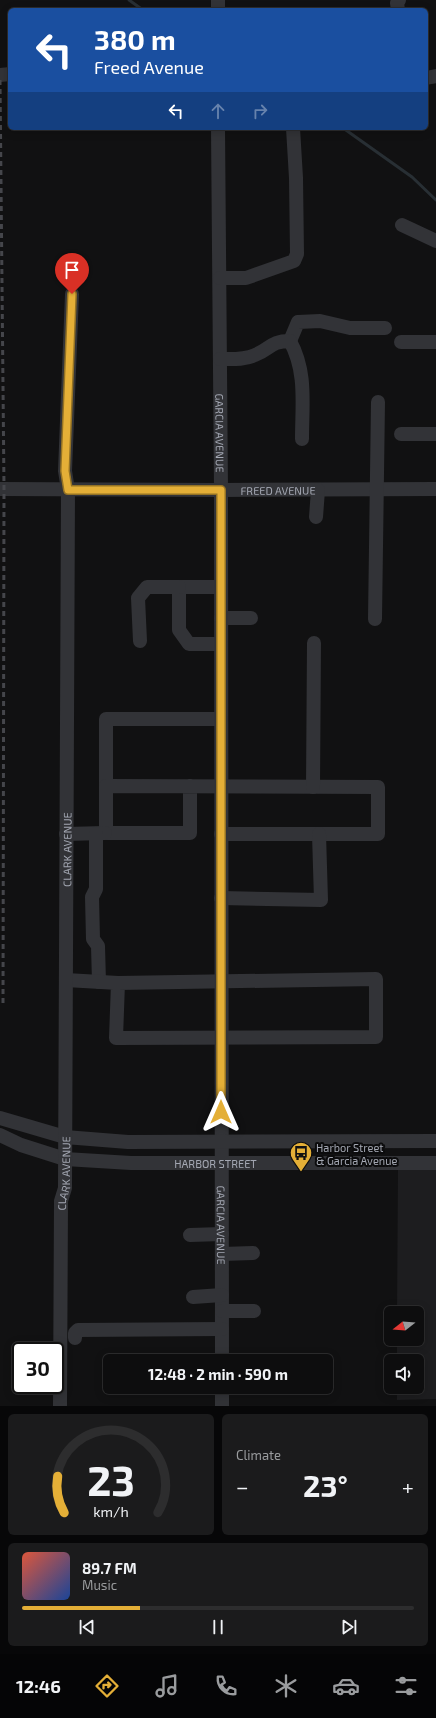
<!DOCTYPE html>
<meta charset="utf-8">
<style>
:root{--surface:#0d0d0e;--page:#1b1b1c;--text:#f1f3f6;--muted:#9a9c9e;--line:#2d2d2e;--accent:#e4af37}
body{margin:0;font-family:"Exo 2",sans-serif;background:var(--page);color:var(--text);height:100vh;display:flex;flex-direction:column;font-size:15px;white-space:nowrap}
*{box-sizing:border-box;margin:0}
p{font-size:13px;color:var(--muted)}
.icon{flex:none;width:22px;height:22px;fill:none;stroke:currentColor;stroke-width:2;stroke-linecap:round;stroke-linejoin:round}
.map{position:relative;height:1406px;overflow:hidden}
.side{display:flex;flex-direction:column;gap:8px;padding:8px;background:#070708;flex:1}
.side>*{flex:none}
.banner{position:absolute;left:8px;top:8px;width:420px;height:122px;border-radius:6px;box-shadow:0 2px 10px #0003,0 0 0 1px var(--line);background:#1a4fa0;color:#fff;overflow:hidden}
.needle{width:26px;rotate:253deg}
.tools{position:absolute;left:384px;top:1306px;display:grid;gap:8px}
.tools a{display:grid;place-items:center;width:40px;height:40px;border-radius:6px;background:var(--surface);box-shadow:0 2px 10px #0003,0 0 0 1px var(--line);font-size:20px}
.speed{position:absolute;left:12px;top:1342px;display:flex;gap:8px;font-size:20px;font-weight:700;text-align:center}
.speed>*{display:grid;place-content:center;width:52px;height:52px;border-radius:50%;background:var(--surface);box-shadow:0 2px 10px #0003,0 0 0 1px var(--line);line-height:1}
.speed .limit{border:2px solid #111;border-radius:6px;background:#fff;color:#111}
.pin{position:absolute;display:grid;place-items:center;width:34px;height:34px;color:#fff;margin:-41px -17px;border-radius:50% 50% 50% 0;rotate:-45deg;box-shadow:0 0 4px #0007}
.pin .icon{rotate:45deg}
.me{position:absolute;width:44px;margin:-22px;rotate:0deg;stroke-linejoin:round;filter:drop-shadow(0 0 3px #0008)}
.turn{display:flex;align-items:center;gap:14px;height:84px;padding:0 20px;font-size:18px}
.turn .icon{width:52px;height:52px;stroke-width:2.5}
.turn b{display:block;font-size:28px;line-height:34px}
.lanes{display:flex;align-items:center;height:38px;padding:0 20px;background:#0003;justify-content:center;gap:20px;direction:ltr}
.lanes .off{opacity:.35}
.big{font-size:30px;font-weight:700;line-height:1.1}
.side .tile{flex:1;display:flex;flex-direction:column;justify-content:center;gap:6px;min-width:0;padding:0 14px;border-radius:6px;background:var(--page)}
.side .dial{align-items:center;gap:0}
.dial svg{height:104px;overflow:visible;fill:none;stroke:var(--line);stroke-width:7;stroke-linecap:round;text-anchor:middle}
.dial text{fill:var(--text);stroke:none}
.song{display:flex;align-items:center;gap:12px}
.cover{width:48px;height:48px;border-radius:6px;background:linear-gradient(135deg,hsl(10 70% 55%),hsl(220 70% 35%))}
.played{height:4px;border-radius:2px;background:linear-gradient(90deg,var(--accent) 30%,var(--line) 30%)}
.keys{display:flex;justify-content:space-around;direction:ltr}
.heat{display:flex;justify-content:space-between;align-items:center;font-size:22px;direction:ltr}
.side .tiles{flex:1;display:grid;gap:8px;grid-template-columns:1fr 1fr}
.tile:last-child{grid-column:span 2}
.trip{position:absolute;left:103px;top:1354px;width:230px;height:40px;border-radius:6px;background:var(--surface);box-shadow:0 2px 10px #0003,0 0 0 1px var(--line);font-weight:700;line-height:40px;text-align:center}
.dock{display:flex;height:64px;justify-content:space-around;align-items:center;background:#050506;color:var(--muted)}
.dock .icon{width:28px;height:28px}
.dock .selected{color:var(--accent)}
.dock b{font-size:18px;color:var(--text)}
.map>svg:first-child{display:block}
.built{fill:#1d1d1f}
.lines{fill:none;stroke-linecap:round;stroke-linejoin:round}
.stream{stroke:#282f34;stroke-width:3}
.minor{stroke:#323337;stroke-width:14}
.rail{stroke:#45464b;stroke-width:3;stroke-dasharray:5 4;stroke-linecap:butt}
.route-casing{stroke:#947224;stroke-width:10}
.route{stroke:#e4af37;stroke-width:7}
.labels{text-anchor:middle;dominant-baseline:central;stroke-width:4;stroke-linejoin:round;paint-order:stroke}
.street-label{font-size:11px;fill:#a3a7b2;stroke:#0c0c0d}
.poi-label{font-size:11px;fill:#a3a7b2;stroke:#0c0c0d;text-anchor:start}
</style>
<div class="map">
<svg width="436" height="1406" viewBox="0 0 436 1406">
<rect width="100%" height="100%" fill="#111112"/>
<polygon class="built" points="398,1169 436,1169 436,1399 397,1400 397,1387 417,1387 417,1361 397,1361 397,1339 417,1339 417,1313 397,1313"/>
<g class="lines">
<g class="stream">
<polyline points="129,0 143,10"/>
<polyline points="343,128 412,177 436,200"/>
</g>
<g class="minor">
<polyline points="218,10 218,0"/>
<polyline points="398,10 397,3 399,0"/>
<polyline points="0,75 10,74"/>
<polyline points="426,78 436,76"/>
<path id="s1" d="M218,128L221,490L222,1361"/>
<polyline points="402,225 436,241"/>
<polyline points="220,278 246,278 294,261 297,254 296,178 293,128"/>
<polyline points="290,341 298,322 320,321 350,328 385,328"/>
<polyline points="401,342 436,342"/>
<path d="M220,359C232,359 244,360 255,355C271,349 270,341 290,341C307,372 302,404 302,439"/>
<polyline points="401,434 436,434"/>
<path id="s2" d="M0,489L221,490L436,489"/>
<polyline points="316,517 318,490"/>
<polyline points="221,587 179,587 179,630 189,644 221,644"/>
<polyline points="221,618 251,618"/>
<polyline points="375,619 378,402"/>
<polyline points="140,641 138,598 147,587 179,587"/>
<polyline points="106,786 106,719 221,719"/>
<polyline points="190,786 190,833 106,833 106,786 378,787 378,834 221,834"/>
<polyline points="313,787 314,643"/>
<polyline points="66,834 105,833"/>
<polyline points="96,834 96,889 92,897 93,939 98,946 99,982"/>
<polyline points="221,898 321,900 319,834"/>
<polyline points="66,980 118,983 376,979 376,1037 116,1038 118,983"/>
<polyline points="0,1118 65,1137 128,1142 436,1141"/>
<path id="s3" d="M0,1135L21,1145L65,1159L131,1163H436"/>
<polyline points="190,1235 222,1234"/>
<polyline points="222,1254 253,1253"/>
<polyline points="193,1297 222,1295"/>
<polyline points="222,1311 254,1311"/>
<polyline points="75,1338 75,1333 78,1330 222,1329"/>
<polyline points="222,1387 222,1406"/>
<path id="s4" d="M60,1406L61,1201L65,1188L68,490L65,471L72,294"/>
</g>
<polyline class="rail" points="0,80 4,488 3,1005"/>
</g>
<g class="lines">
<g class="route-casing">
<polyline id="route" points="72,294 65,471 68,490 221,490 221,1112"/>
</g>
<use href="#route" class="route"/>
</g>
<defs>
<g id="bus-pin" transform="scale(1.15)"><path d="M0 17L-7.5 6A9.5 9.5 0 1 1 7.5 6Z" fill="#e4af37" stroke="#0c0c0d"/><path d="M-5-6H5V4H4V6H2V4H-2V6H-4V4H-5ZM-3.5-4V0h7V-4ZM-3.5 1.2v1.5H-2V1.2ZM2 1.2v1.5H3.5V1.2Z" fill="#111"/></g>
</defs>
<g fill-rule="evenodd">
<use href="#bus-pin" x="301" y="1153"/>
</g>
<g class="labels">
<g class="street-label">
<text stroke="none"><textPath href="#s1" startOffset="305">GARCIA AVENUE</textPath></text>
<text stroke="none"><textPath href="#s2" startOffset="278">FREED AVENUE</textPath></text>
<text stroke="none"><textPath href="#s4" startOffset="557">CLARK AVENUE</textPath></text>
<text stroke="none"><textPath href="#s3" startOffset="220">HARBOR STREET</textPath></text>
<text stroke="none"><textPath href="#s4" startOffset="233">CLARK AVENUE</textPath></text>
<text stroke="none"><textPath href="#s1" startOffset="1097">GARCIA AVENUE</textPath></text>
</g>
<g class="poi-label">
<text x="316" y="1147">Harbor Street<tspan x="316" dy="13">&amp; Garcia Avenue</tspan></text>
</g>
</g>
</svg>
<div class="tools">
<a><svg class="needle" viewBox="-14 -14 28 28"><path d="M0-13l5 13h-10z" fill="#e53935"/><path d="M0 13l5-13h-10z" fill="#9a9c9e"/></svg></a>
<a><svg class="icon" aria-label="sound" viewBox="0 0 24 24"><path d="M4 9h4l5-4v14l-5-4H4zM17 9q2 3 0 6"/></svg></a>
</div>
<div class="speed"><div class="limit">30</div></div>
<div class="pin" style="left:72px;top:294px;background:#d93025"><svg class="icon" aria-label="arrive" viewBox="0 0 24 24"><path d="M6 21V4h12l-3 4 3 4H6"/></svg></div>
<svg class="me" style="left:221px;top:1112px" viewBox="-20 -20 40 40"><path d="M0-17L14 15 0 8-14 15z" fill="#e4af37" stroke="#fff" stroke-width="4"/></svg>
<div class="trip">12:48 · 2 min · 590 m</div>
<div class="banner">
<div class="turn"><svg class="icon" aria-label="left" viewBox="0 0 24 24"><path d="M17 20v-9H6M10 6l-5 5 5 5"/></svg><div><b>380 m</b>Freed Avenue</div></div>
<div class="lanes"><svg class="icon" aria-label="left" viewBox="0 0 24 24"><path d="M17 20v-9H6M10 6l-5 5 5 5"/></svg><svg class="icon off" aria-label="ahead" viewBox="0 0 24 24"><path d="M12 20V5M6 11l6-6 6 6"/></svg><svg class="icon off" aria-label="right" viewBox="0 0 24 24"><path d="M7 20v-9h11M14 6l5 5-5 5"/></svg></div>
</div>
</div>
<section class="side">
<div class="tiles">
<div class="tile dial"><svg viewBox="0 0 100 80">
<path d="M14 69A42 42 0 1 1 86 69"/>
<path d="M14 69A42 42 0 0 1 9 41" stroke="#e4af37"/>
<text x="50" y="56" font-size="32" font-weight="700">23</text>
<text x="50" y="72" font-size="11">km/h</text>
</svg></div>
<div class="tile"><p>Climate</p>
<div class="heat"><a>−</a><b class="big">23°</b><a>+</a></div>
</div>
<div class="tile">
<div class="song"><i class="cover"></i><div><b>89.7 FM</b><p>Music</p></div></div>
<div class="played"></div>
<div class="keys"><svg class="icon" aria-label="previous" viewBox="0 0 24 24"><path d="M18 5L8 12l10 7zM5 5v14"/></svg><svg class="icon" aria-label="pause" viewBox="0 0 24 24"><path d="M8 5v14M16 5v14"/></svg><svg class="icon" aria-label="next" viewBox="0 0 24 24"><path d="M6 5l10 7-10 7zM19 5v14"/></svg></div>
</div>
</div>
</section>
<nav class="dock">
<b>12:46</b>
<svg class="icon selected" aria-label="directions" viewBox="0 0 24 24"><path d="M12 3l9 9-9 9-9-9zM9 14v-3h6M13 9l2 2-2 2"/></svg>
<svg class="icon" aria-label="music" viewBox="0 0 24 24"><path d="M9 18V5l10-2v13"/><circle cx="6" cy="18" r="3"/><circle cx="16" cy="16" r="3"/></svg>
<svg class="icon" aria-label="phone" viewBox="0 0 24 24"><path d="M5 4h4l2 5-3 2q2 4 5 5l2-3 5 2v4C11 20 4 13 5 4z"/></svg>
<svg class="icon" aria-label="climate" viewBox="0 0 24 24"><path d="M12 3v18M4 7l16 10M4 17L20 7"/></svg>
<svg class="icon" aria-label="car" viewBox="0 0 24 24"><path d="M5 17H2v-5l4-1 3-4h7l3 4 3 1v5h-3M9 17h6M6 11h13"/><circle cx="7" cy="17" r="2"/><circle cx="17" cy="17" r="2"/></svg>
<svg class="icon" aria-label="filters" viewBox="0 0 24 24"><path d="M4 7h16M4 17h16"/><circle cx="9" cy="7" r="2"/><circle cx="15" cy="17" r="2"/></svg>
</nav>
